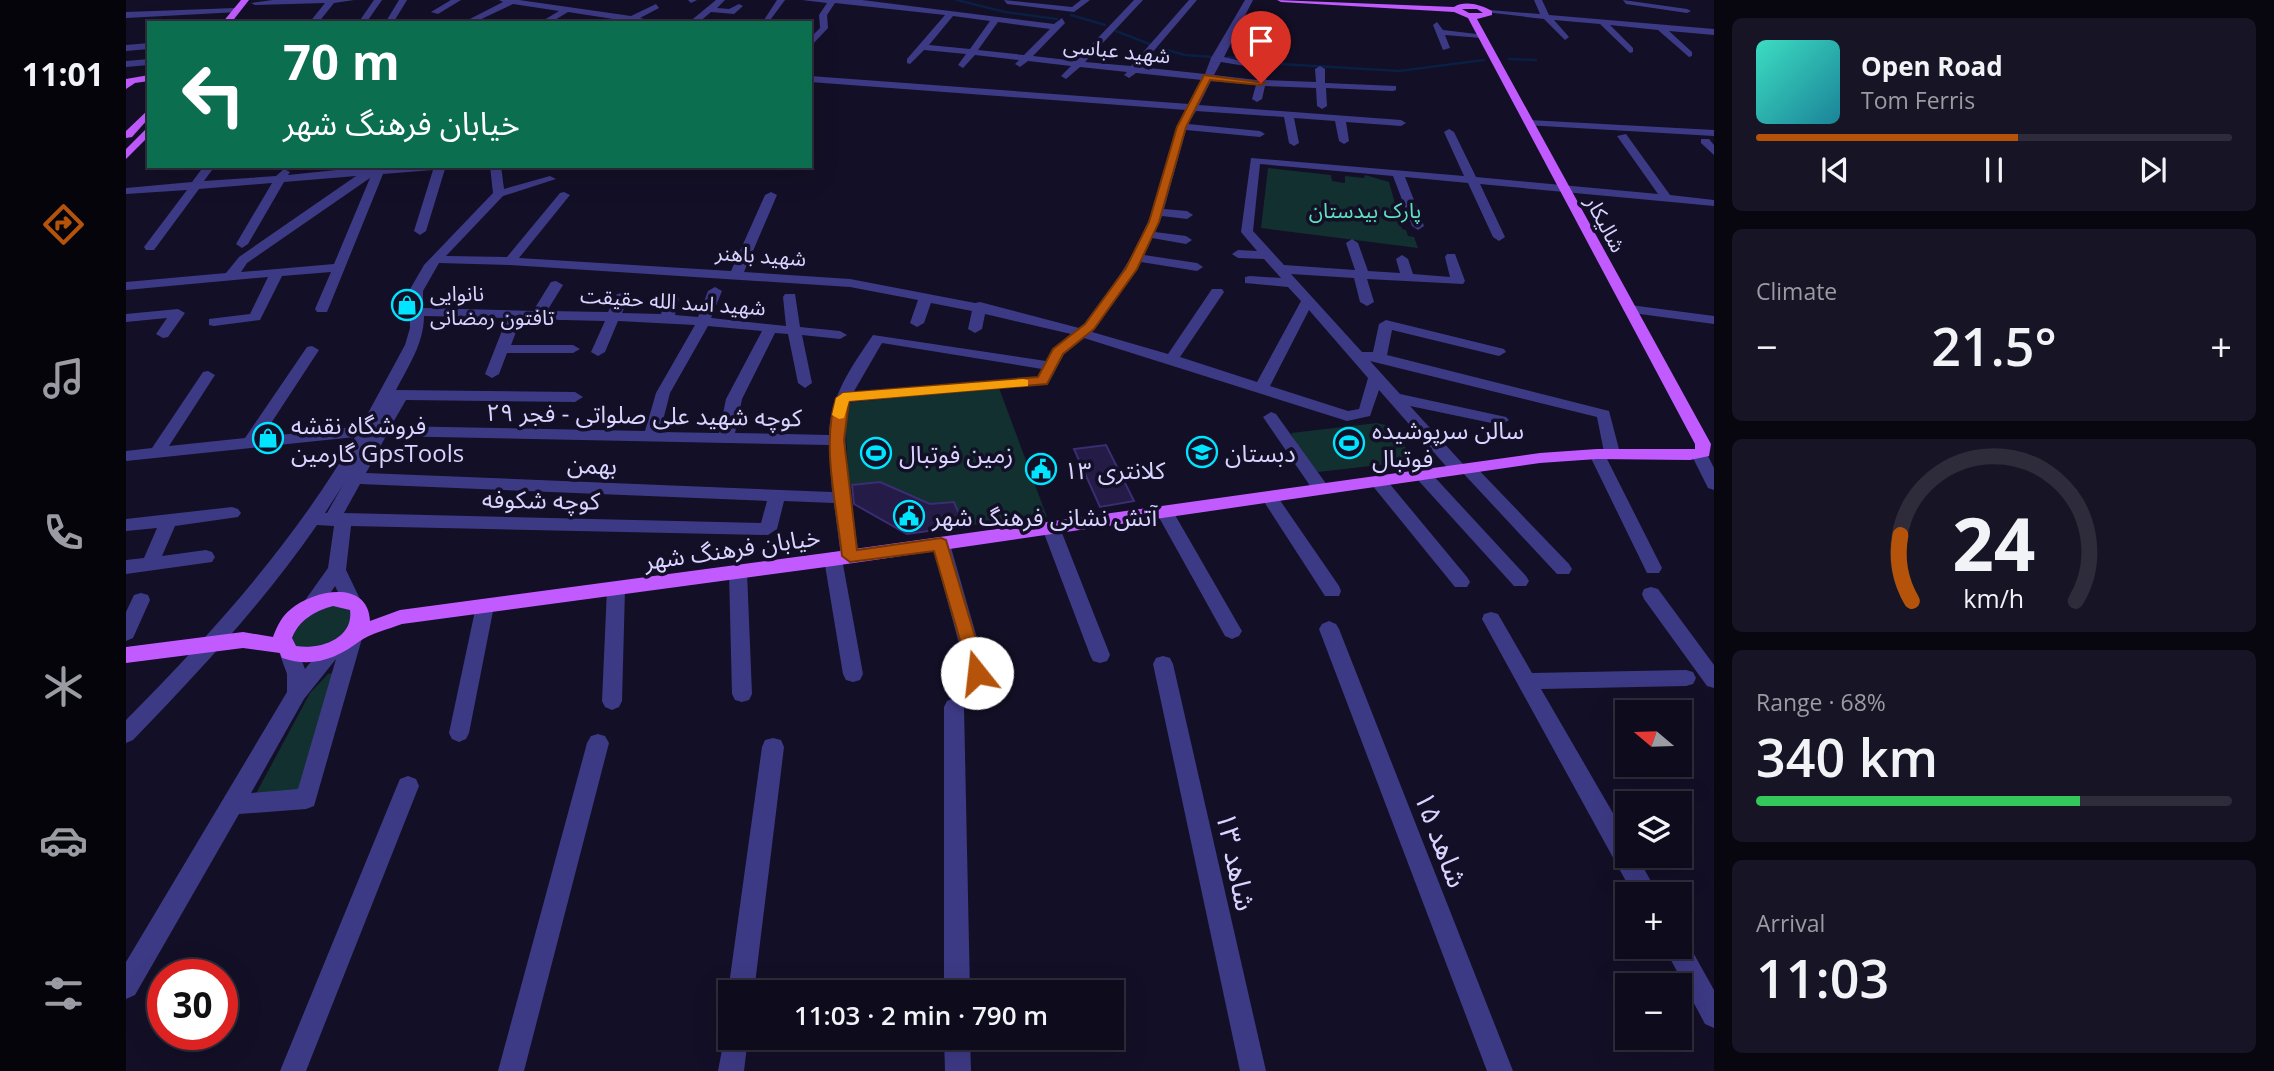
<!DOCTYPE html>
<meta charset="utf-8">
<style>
:root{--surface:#0e0b1c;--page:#171425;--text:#f1f3f6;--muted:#9b9ba3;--line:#2e2b3b;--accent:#b45309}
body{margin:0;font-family:"Open Sans","Noto Sans Arabic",sans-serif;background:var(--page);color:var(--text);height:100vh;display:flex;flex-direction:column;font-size:26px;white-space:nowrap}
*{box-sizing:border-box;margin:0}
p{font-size:23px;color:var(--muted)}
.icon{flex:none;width:38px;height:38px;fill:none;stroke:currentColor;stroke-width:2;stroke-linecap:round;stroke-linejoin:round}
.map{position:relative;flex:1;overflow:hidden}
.drawer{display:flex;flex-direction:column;gap:18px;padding:18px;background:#08060f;width:560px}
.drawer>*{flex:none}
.banner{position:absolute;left:21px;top:21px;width:665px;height:147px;border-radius:0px;box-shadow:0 7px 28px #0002,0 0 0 2px var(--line);background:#0b6e4f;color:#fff;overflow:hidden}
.needle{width:46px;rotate:289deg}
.buttons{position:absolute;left:1489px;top:700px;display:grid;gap:14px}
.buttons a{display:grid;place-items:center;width:77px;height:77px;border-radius:0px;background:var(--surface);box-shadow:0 7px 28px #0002,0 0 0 2px var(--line);font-size:35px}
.speed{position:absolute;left:21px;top:959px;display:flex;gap:14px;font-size:35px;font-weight:700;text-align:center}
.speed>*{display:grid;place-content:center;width:91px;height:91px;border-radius:50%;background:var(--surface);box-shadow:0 7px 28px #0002,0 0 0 2px var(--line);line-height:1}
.speed .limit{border:10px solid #d22;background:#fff;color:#111}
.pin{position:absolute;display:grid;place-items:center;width:60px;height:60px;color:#fff;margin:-72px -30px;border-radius:50% 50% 50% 0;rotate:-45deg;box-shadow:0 0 7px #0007}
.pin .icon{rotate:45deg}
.me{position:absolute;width:77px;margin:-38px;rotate:344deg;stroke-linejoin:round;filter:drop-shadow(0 0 5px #0008)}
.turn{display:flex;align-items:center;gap:24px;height:147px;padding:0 21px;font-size:32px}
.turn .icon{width:91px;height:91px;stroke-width:2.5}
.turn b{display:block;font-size:49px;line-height:60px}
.big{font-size:52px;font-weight:600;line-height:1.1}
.drawer .card{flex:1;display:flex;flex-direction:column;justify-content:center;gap:10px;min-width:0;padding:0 24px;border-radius:10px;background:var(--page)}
.drawer .dial{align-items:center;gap:0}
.dial svg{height:182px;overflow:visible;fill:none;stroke:var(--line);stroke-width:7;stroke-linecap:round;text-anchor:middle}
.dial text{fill:var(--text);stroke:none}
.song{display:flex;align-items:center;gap:21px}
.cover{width:84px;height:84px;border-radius:10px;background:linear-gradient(135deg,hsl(170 70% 55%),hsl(190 70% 35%))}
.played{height:7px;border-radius:4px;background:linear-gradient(90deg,var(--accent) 55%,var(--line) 55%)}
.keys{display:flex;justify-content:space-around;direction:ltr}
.heat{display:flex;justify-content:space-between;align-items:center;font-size:38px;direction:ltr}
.charge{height:10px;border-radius:5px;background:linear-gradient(90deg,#34c759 68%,var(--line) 0)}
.trip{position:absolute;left:592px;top:980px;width:406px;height:70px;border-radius:0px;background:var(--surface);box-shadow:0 7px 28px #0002,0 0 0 2px var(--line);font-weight:600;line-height:70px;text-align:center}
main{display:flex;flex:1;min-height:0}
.menu{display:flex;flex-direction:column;width:126px;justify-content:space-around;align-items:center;background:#06040b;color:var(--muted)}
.menu .icon{width:49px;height:49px}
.menu .on{color:var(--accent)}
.menu b{font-size:32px;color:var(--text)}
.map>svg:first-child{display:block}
.green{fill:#12302f}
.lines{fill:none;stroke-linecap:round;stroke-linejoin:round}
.stream{stroke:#0a1f44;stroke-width:2.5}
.building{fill:#241b47;stroke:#3b2d73;stroke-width:2}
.minor{fill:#3d3a85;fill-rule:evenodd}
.major{fill:#c25bff;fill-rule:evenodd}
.route{fill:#b45309;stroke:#753606;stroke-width:2}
.slow{fill:#f59e0b}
.labels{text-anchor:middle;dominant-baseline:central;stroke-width:7;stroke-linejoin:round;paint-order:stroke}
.far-street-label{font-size:21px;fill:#d9d4ff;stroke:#130f26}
.far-park-label{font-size:21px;fill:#5fe0c0;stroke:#130f26}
.far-poi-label{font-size:21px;fill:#d9d4ff;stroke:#130f26;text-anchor:start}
.street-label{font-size:24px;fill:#d9d4ff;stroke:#130f26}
.poi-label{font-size:24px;fill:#d9d4ff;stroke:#130f26;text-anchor:start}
.near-street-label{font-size:28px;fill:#d9d4ff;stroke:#130f26}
</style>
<main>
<nav class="menu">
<b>11:01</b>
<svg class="icon on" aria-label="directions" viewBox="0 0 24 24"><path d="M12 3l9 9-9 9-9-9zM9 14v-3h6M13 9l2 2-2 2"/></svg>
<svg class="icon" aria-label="music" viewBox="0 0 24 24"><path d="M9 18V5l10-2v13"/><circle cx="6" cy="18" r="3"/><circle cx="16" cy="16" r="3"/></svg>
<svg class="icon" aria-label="phone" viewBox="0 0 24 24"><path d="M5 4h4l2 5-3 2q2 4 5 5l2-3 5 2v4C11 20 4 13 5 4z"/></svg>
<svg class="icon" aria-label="climate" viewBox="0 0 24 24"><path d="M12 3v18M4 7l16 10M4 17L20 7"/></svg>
<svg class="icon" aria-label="car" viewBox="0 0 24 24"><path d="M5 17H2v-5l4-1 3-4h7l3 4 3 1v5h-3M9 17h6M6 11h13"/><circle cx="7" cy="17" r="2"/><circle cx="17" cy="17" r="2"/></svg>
<svg class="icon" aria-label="filters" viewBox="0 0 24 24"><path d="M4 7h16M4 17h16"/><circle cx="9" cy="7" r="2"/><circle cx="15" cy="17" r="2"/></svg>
</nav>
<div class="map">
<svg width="1588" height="1071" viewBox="0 0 1588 1071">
<rect width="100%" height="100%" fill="#130f26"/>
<g class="green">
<polygon points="1142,168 1205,175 1206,181 1219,183 1219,176 1238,178 1239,175 1263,182 1276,229 1280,230 1282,236 1288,237 1292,248 1135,228"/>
<polygon points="873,388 921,517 838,526 828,502 804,504 754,482 723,485 718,403"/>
<polygon points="1251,423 1264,426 1285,455 1280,462 1192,472 1174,454 1165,433"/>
<polygon points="226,601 228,633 170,655 159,630 173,613"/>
<polygon points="215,671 179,797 126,801 184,693 202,674"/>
</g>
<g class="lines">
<g class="stream">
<polyline points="831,0 879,12 931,19"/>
<polyline points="945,15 979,25"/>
<polyline points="990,31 1026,45"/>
<polyline points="1034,48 1059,55 1087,57"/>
<polyline points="1102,57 1155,64 1273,71 1358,60"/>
<polyline points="1383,59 1410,60"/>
</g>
</g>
<g class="building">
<polygon points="980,445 1008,501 974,507 948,449"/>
<polygon points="754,482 804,504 828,502 838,526 781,534 728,504 726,485"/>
</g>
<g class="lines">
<g class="minor">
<polygon points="147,0 228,0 208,3 192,23 183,23 199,3 129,5 125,3"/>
<polygon points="248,0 256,0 240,23 232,23"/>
<polygon points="273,0 281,0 267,23 259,23"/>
<polygon points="325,0 335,0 312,14 305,12"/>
<polygon points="373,0 393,0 505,16 530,4 533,8 514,18 536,23 513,23 442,12 424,23 413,23 433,11 387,4 347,23 336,23 377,2"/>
<polygon points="562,0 571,0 565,3"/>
<polygon points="590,0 599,0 591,8 603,9 613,4 617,6 608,14 585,12 572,23 562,23"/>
<polygon points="651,0 659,0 642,23 636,23"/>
<path d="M676,0H736L928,24L936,18L939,23L907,56L950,61L1008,0H1017L959,62L1005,66L1063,0H1071L1014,67L1079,74L1085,58L1119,0H1127L1098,57L1124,63L1119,66L1095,62L1088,75L1131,80L1135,63L1140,60L1145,63L1140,80L1190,82L1189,69L1194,66L1199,69V83L1270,86V90L1267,91L1200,88L1201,106L1196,109L1191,106L1190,88L1139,86L1136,99L1131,102L1126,99L1130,85L1085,81L1073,105L1275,120L1280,123L1275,126L1220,122L1223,141L1218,144L1213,141L1209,121L1168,118L1173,143L1168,146L1163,143L1158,117L1070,111L1062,124L1134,131L1139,134L1134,137L1060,130L1038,209L1061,211L1067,215L1061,219L1036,216L1029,232L1060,236L1066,240L1060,244L1026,238L1018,255L1071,263L1077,267L1071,271L1015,262L966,332L1042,354L1086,289H1096L1098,292L1054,357L1131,382L1175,301L1162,287L1119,283V277L1124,276L1155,278L1138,259L1112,258L1106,254L1112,250L1131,251L1115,232L1125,158L1338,176L1318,132L1323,129L1328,132L1350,177L1532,194L1491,136L1500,134L1544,195L1588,200V206L1354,184L1379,237L1373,241L1367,237L1342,183L1279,177L1298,226L1292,230L1286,226L1267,176L1134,164L1127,231L1158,265L1229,270L1220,243L1226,239L1232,243L1242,271L1274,273L1270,259L1276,255L1282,259L1287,274L1324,277L1319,257L1321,254H1329L1339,281L1337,284L1241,279L1248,302L1241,306L1234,302L1228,278L1165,274L1236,352H1247L1253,324L1260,320L1378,349L1380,352L1373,356L1266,330L1261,355L1483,411L1494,453L1492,457H1480L1536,568L1533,573H1521L1463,454L1471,449L1478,452L1471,417L1244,361L1274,394L1380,417L1383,420L1375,425L1284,406L1337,464H1347L1443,564L1446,569L1443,574H1431L1337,473H1326L1253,390L1244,416L1221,421L958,338L938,354L922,384L723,402L719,426L720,463L733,557L730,562H718L715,557L708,503L658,501L651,529L642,535L225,526L220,570L235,601L233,606H219L209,586C201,597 193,616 177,611L175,606L202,568L208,526L191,525C137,603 73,672 7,740L0,743V720C86,633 167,544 229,437L0,461V451L26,448L77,372L82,371L89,375L43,446L119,438L181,347L186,346L193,350L136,437L235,426L279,345L284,328L283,291L298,265L367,193L364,166H375L378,189L424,176L430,179L377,196L320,256L381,257L434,193L438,192L444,195L393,258L605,271L639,195L645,192L651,195L618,272L724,279L849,303L854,302L953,328L959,323C983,291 1007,260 1022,222C1037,186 1041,145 1060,110L684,82V76L1063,104L1076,80L1010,73L1003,78L998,75L1001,72L954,67L940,79L935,76L945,66L902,61L894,67L889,64L893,60L849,55L837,68L832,65L840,54L798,50L784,64L781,63V59L819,15L709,3L701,15L702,28L684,47V38L694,28L693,15L701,3ZM827,16L864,21L844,49L803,45ZM872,22L924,29L898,55L852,50ZM313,263L384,265L724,287L792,300L784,323L791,327L798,323L805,303L846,311L842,329L849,333L856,329L859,314L945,334L927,349L920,361L747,335C726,366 704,396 703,435L609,433L616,399L649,333L662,334L672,383L679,388L686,383L676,335L714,339L721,335L714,331L674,327L669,294H659L657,297L660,326L585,318L596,291L589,287L582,291L572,317L549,315L553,298L546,294L539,298L535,314L496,313L503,297L496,293L491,294L482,312L421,311L437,285L430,281L425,282L407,311L297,308V291ZM1183,310L1242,378L1233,409L1222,411L1144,386ZM298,316L381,318L359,374L366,378L373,374L381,353H447L454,349L447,345H385L395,319L479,321L465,352L472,356L479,352L492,321L569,325L530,393L519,431L265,426L280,400L449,402L457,397L449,392L270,390C282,367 298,343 298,316ZM582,326L636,331L600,399L593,433L534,432L544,393ZM756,343L916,369L912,377L727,393ZM260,436L703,445L706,492L240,473ZM234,484L641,501L635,523L218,513ZM217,485L201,513H199Z"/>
<polygon points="878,0 946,7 955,0 964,0 948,12 881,4"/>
<polygon points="1408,0 1416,0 1423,15 1588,29 1588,35 1543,31 1566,52 1566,56 1563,57 1532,30 1484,25 1507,48 1507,52 1504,53 1474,24 1428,20 1443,37 1439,40 1418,19 1359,12 1363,10 1414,14"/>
<polygon points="1497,0 1561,9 1565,11 1561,13 1500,4"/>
<polygon points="110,8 113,12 0,18 0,12"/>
<polygon points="1311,22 1317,30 1359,35 1355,38 1319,35 1324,48 1317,50 1307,25"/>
<polygon points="23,43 23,49 0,51 0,45"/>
<polygon points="23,59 23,65 0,67 0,61"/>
<polygon points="1403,120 1588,130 1588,136 1399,125 1399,121"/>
<polygon points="1575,139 1583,139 1588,145 1588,155 1575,143"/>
<path d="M78,166H89L78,181L150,176L158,169L164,172L162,175L249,166H324L319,169L300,231L294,235L288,231L307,170L257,174L201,312H191L189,309L205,272L156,276L134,320L88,326L83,325V319L124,314L142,277L0,290V282L100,273L113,257L230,176L158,182L122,244L116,248L110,244L146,183L73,189L28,250H20L18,247L61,190L0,194V188L66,182ZM244,178L208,264L115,272L121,263Z"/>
<polygon points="1504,305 1588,316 1588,324 1499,312 1497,309"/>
<polygon points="52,309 59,313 42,337 37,338 30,334 41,318 0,322 0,314"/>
<polygon points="1145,412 1150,414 1201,485 1203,489 1201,493 1189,493 1137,417"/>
<polygon points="1573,449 1579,450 1588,468 1588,490 1582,488 1565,454"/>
<polygon points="1297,469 1303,471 1400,576 1403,581 1400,586 1388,586 1291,479 1289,475"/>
<polygon points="1252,475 1258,477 1341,577 1344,582 1341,587 1329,587 1246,485 1244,481"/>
<polygon points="1143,491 1149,493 1213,586 1215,591 1213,596 1199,596 1135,497"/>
<polygon points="1039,506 1045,508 1113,626 1116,631 1113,636 1106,639 1099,636 1030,512"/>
<polygon points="106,507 112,509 115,513 112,517 49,526 36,556 80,550 86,552 89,557 86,562 0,574 0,560 18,558 31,528 0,531 0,519"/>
<polygon points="925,522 934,528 984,655 981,661 974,663 967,661 964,655 916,528"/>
<polygon points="815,538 821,539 824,544 861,673 858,679 851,681 844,679 841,673 806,544 809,539"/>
<polygon points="707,552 713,554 716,559 737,674 734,680 727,682 720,680 717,674 698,559 701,554"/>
<polygon points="612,565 618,567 621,572 626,694 623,700 616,702 609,700 606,694 603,572 606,567"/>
<polygon points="490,582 497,584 499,589 496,701 493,707 486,710 479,707 476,701 481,589 483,584"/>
<polygon points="1525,587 1532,589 1588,665 1588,688 1581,686 1518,599 1516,594 1518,589"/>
<polygon points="15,593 22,595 24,600 7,638 0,641 0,612 8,595"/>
<polygon points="359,599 366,601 368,606 343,733 340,739 333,742 326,739 323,733 350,606 352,601"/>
<polygon points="1365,612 1372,614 1406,673 1560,670 1567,672 1570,678 1567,684 1560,686 1415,689 1502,839 1502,856 1511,856 1532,894 1507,894 1356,619 1358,614"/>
<polygon points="1203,621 1210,624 1213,629 1387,1071 1361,1071 1193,629 1196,624"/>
<path d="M227,627L234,630L237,635L188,806L180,809L113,814L9,995L0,999V962L161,692V674L153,652L156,646L163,644L170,646L179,669L199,644L206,642L214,647L220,630ZM210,659L172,789L125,793L178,699Z"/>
<polygon points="1037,656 1044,658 1047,664 1140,1071 1114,1071 1027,664 1030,658"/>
<polygon points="828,698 835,701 838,707 844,992 818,992 818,707 821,701"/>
<polygon points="472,734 479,736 483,743 398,1071 372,1071 461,743 465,736"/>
<polygon points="647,738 655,740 658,747 628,992 604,992 604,996 602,992 636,747 639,740"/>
<polygon points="282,776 290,779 293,786 180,1071 154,1071 271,786 274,779"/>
<polygon points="1554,936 1559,938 1588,990 1588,1028 1579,1024 1538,947 1554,947"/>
<polygon points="604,1027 604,1038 622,1038 618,1071 592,1071 600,1029"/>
<polygon points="818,1038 844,1038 845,1071 819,1071"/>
</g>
<g class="major">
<polygon points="115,0 123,0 105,23 96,23"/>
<path d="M1151,0L1328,7C1339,0 1355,5 1366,11V15L1351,19L1585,444L1583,456L1564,460L1471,459L1414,463L707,566L276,624C263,629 245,633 234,641C210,659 186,668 156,658L154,653L117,648L0,663V647L117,632L147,637C151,626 156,616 165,609C188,590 242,579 244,621L274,610L707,552L1414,453L1471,449H1569V444L1342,18L1328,12L1155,2ZM1336,9H1351L1357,13H1343ZM207,606L224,610C228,639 193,650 170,646L166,638C173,620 189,611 207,606Z"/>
<polygon points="23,75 23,81 9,83 0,89 0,79"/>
<polygon points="23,109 23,118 6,137 0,138 0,131"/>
<polygon points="23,126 23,136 0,159 0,149"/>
</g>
</g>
<path class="route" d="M1078,75L1139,83L1135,85L1084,80L1060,127L1033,222L1011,269L968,329L937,354L921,384L723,401L718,440L731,550L815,538L820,540L860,673L857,678L851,681L845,678L808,551L724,562L716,556C711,508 695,444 710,398L717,393L912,377L927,349L959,324L1000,268L1023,222L1051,127Z"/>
<polygon class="slow" points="897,379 902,380 902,386 723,401 718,418 713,419 706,415 710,398 717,393"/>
<defs>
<g id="shop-ring" transform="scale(1.575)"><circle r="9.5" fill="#130f26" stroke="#00e5ff" stroke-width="1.5"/><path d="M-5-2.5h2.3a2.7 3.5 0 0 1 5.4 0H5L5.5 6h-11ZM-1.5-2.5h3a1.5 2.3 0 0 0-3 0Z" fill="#00e5ff"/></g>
<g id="stadium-ring" transform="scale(1.575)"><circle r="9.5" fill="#130f26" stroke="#00e5ff" stroke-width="1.5"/><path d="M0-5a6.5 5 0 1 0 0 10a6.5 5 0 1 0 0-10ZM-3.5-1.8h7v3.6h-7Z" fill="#00e5ff"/></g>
<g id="school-ring" transform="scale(1.575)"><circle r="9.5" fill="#130f26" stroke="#00e5ff" stroke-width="1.5"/><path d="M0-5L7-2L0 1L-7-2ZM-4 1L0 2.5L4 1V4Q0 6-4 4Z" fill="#00e5ff"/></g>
<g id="civic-ring" transform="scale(1.575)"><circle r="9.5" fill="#130f26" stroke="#00e5ff" stroke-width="1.5"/><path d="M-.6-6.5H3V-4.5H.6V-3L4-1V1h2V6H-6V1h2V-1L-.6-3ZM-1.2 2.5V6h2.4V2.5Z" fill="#00e5ff"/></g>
</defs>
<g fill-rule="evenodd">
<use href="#shop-ring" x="281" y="305"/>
<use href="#shop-ring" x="142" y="438"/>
<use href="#stadium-ring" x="1223" y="443"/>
<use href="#school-ring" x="1076" y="452"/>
<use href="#stadium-ring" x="750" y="453"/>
<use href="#civic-ring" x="915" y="469"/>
<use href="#civic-ring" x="783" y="516"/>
</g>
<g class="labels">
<g class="far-street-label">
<text transform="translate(991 50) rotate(6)">شهید عباسی</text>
<text transform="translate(1480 224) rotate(62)">شالیکار</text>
<text transform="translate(635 255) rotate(4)">شهید باهنر</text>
<text transform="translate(547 301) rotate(4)">شهید اسد الله حقیقت</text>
</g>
<g class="far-park-label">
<text x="1239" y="210">پارک بیدستان</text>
</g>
<g class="far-poi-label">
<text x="304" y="293">نانوایی<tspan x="304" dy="24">تافتون رمضانی</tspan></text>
</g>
<g class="street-label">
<text transform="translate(518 414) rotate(1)">کوچه شهید علی صلواتی - فجر ۲۹</text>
<text transform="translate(466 464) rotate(2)">بهمن</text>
<text transform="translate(415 499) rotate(1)">کوچه شکوفه</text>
<text transform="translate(606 548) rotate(-8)">خیابان فرهنگ شهر</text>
</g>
<g class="poi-label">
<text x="165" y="424">فروشگاه نقشه<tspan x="165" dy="28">گارمین GpsTools</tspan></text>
<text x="1246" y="429">سالن سرپوشیده<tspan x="1246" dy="28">فوتبال</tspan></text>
<text x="1099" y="452">دبستان</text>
<text x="773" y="453">زمین فوتبال</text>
<text x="938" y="469">کلانتری ۱۳</text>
<text x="806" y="516">آتش نشانی فرهنگ شهر</text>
</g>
<g class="near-street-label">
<text transform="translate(1316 839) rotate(69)">شاهد ۱۵</text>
<text transform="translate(1111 861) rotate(78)">شاهد ۱۳</text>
</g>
</g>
</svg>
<div class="buttons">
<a><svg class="needle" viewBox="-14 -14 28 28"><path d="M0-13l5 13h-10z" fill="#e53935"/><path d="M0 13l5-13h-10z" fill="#9b9ba3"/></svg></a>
<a><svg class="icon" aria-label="layers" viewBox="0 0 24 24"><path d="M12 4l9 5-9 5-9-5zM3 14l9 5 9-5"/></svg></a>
<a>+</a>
<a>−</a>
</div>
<div class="speed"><div class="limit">30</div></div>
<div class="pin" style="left:1135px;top:83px;background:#d93025"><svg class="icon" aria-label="arrive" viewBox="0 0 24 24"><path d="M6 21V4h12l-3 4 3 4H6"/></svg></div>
<svg class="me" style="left:851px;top:673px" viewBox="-20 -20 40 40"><circle r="19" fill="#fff"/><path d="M0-13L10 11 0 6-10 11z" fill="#b45309"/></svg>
<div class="trip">11:03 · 2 min · 790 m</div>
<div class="banner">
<div class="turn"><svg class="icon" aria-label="left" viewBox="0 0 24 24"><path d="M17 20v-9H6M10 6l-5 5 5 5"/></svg><div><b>70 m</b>خیابان فرهنگ شهر</div></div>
</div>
</div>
<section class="drawer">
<div class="card">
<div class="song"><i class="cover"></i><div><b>Open Road</b><p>Tom Ferris</p></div></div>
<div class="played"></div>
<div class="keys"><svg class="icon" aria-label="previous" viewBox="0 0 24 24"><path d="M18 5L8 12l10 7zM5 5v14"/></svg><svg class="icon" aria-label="pause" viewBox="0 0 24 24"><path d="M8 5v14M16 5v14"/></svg><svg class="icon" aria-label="next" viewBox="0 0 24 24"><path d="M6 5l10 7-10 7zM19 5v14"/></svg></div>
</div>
<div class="card"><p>Climate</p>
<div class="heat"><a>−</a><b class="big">21.5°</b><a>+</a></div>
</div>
<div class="card dial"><svg viewBox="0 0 100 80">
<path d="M14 69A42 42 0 1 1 86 69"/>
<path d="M14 69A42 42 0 0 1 9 40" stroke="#b45309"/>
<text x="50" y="56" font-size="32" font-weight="700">24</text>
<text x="50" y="72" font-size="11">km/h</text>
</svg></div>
<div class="card"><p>Range · 68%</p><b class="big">340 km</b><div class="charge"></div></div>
<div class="card"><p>Arrival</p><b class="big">11:03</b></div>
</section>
</main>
